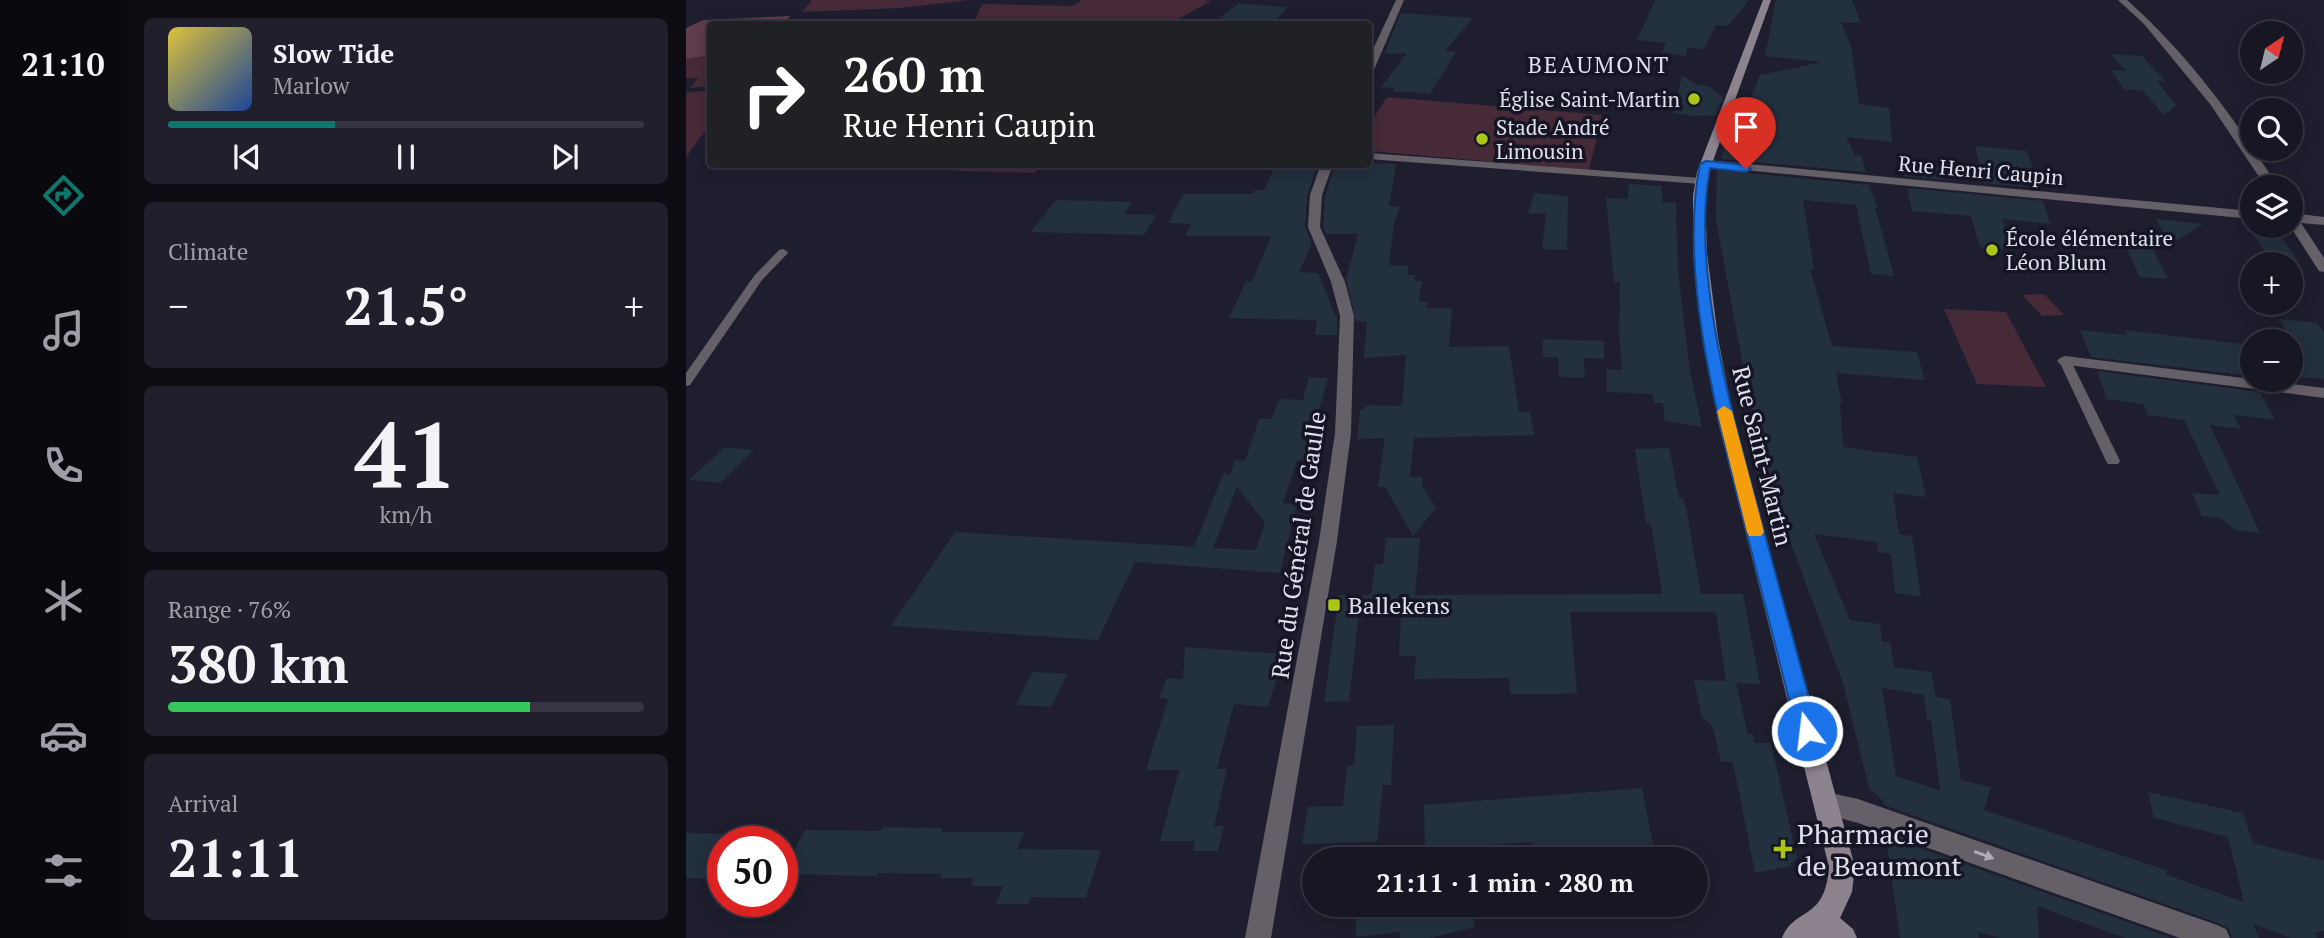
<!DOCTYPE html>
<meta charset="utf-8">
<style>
:root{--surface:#171623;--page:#201f2b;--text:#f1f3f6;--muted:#9e9fa6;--line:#363541;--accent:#0f766e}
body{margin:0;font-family:"PT Serif",serif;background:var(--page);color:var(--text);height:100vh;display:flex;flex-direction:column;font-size:26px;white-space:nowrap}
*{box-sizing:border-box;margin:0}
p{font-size:23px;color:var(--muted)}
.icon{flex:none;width:38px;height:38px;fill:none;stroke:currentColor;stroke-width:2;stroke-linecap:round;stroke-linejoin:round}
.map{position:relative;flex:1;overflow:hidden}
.drawer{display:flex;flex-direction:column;gap:18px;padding:18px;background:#0d0c13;width:560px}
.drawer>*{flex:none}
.guide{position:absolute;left:21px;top:21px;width:665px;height:147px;border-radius:7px;box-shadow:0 4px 18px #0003,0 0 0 2px var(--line);background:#202124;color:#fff;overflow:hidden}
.needle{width:46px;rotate:35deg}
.tools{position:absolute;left:1554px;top:21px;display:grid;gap:14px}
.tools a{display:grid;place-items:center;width:63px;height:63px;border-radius:50%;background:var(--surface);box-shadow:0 4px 18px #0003,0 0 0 2px var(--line);font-size:35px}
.speed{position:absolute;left:21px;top:826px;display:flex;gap:14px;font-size:35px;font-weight:700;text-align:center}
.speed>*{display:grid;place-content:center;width:91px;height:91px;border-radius:50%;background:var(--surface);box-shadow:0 4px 18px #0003,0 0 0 2px var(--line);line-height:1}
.speed .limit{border:10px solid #d22;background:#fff;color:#111}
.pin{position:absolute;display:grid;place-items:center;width:60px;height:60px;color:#fff;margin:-72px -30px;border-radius:50% 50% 50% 0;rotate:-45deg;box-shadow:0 0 7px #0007}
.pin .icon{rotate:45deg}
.me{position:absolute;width:77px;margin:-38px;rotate:345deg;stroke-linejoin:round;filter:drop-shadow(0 0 5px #0008)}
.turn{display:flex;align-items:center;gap:24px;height:147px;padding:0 21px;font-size:32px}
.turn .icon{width:91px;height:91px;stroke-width:2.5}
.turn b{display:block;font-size:49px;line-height:60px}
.big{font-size:52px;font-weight:700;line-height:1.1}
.drawer .tile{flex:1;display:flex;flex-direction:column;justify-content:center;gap:10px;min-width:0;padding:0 24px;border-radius:10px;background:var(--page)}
.drawer .dial{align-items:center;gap:0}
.dial b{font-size:91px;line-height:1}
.song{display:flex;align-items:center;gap:21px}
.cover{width:84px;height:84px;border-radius:10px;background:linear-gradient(135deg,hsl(50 70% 55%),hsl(220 70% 35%))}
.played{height:7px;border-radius:4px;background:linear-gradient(90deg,var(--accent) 35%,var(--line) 35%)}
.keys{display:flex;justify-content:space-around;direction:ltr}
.heat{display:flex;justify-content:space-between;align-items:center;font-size:38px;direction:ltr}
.charge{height:10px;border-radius:5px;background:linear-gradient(90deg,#34c759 76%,var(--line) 0)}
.trip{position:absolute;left:616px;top:847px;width:406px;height:70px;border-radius:35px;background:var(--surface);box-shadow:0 4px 18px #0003,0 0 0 2px var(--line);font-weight:700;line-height:70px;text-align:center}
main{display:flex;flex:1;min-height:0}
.tabs{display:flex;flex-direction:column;width:126px;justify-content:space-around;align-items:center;background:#09090e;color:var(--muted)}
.tabs .icon{width:49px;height:49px}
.tabs .active{color:var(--accent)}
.tabs b{font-size:32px;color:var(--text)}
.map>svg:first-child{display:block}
.green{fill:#472a38}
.forest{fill:#5e3d4c}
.building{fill:#23303e;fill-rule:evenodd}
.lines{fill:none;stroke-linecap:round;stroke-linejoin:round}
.service{fill:#655f67;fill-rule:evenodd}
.minor{fill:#655f67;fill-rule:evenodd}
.secondary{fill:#8c838f;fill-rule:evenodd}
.oneway{fill:#aeacb6}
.route{fill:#1a73e8;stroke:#114b97;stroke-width:2}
.slow{fill:#f59e0b}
.poi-dot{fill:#abc614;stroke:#151525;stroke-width:2.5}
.labels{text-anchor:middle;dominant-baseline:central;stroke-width:7;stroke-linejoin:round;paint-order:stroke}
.far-poi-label{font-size:21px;fill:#dfe0eb;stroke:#151525;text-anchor:start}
.far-street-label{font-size:21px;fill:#dfe0eb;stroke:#151525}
.far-quarter-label{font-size:23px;letter-spacing:2px;fill:#dfe0eb;stroke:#151525}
.street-label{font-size:24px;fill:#dfe0eb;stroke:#151525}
.poi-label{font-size:24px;fill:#dfe0eb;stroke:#151525;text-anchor:start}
.near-poi-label{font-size:28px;fill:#dfe0eb;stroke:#151525;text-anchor:start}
</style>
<main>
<nav class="tabs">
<b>21:10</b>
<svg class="icon active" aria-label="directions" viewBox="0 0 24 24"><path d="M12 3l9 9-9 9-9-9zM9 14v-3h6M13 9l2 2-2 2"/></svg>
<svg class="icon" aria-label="music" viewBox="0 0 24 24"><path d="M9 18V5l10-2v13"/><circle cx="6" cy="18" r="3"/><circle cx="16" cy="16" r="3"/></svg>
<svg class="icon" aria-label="phone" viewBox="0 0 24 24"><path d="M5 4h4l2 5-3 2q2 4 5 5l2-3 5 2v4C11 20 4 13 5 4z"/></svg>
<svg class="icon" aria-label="climate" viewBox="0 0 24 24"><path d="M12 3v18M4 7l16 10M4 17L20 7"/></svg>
<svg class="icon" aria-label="car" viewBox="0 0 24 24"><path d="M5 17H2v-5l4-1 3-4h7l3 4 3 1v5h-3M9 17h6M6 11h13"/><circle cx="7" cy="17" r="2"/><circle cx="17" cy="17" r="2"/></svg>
<svg class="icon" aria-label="filters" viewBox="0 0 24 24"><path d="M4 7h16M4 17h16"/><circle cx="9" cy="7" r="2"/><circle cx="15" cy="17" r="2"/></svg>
</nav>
<section class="drawer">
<div class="tile">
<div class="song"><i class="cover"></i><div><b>Slow Tide</b><p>Marlow</p></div></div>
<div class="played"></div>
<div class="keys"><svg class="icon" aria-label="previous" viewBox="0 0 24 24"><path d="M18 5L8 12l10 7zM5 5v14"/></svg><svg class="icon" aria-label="pause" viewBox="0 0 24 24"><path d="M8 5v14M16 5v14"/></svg><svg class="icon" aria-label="next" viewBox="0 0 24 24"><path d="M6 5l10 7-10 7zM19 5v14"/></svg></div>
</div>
<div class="tile"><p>Climate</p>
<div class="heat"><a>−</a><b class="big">21.5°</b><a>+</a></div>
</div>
<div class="tile dial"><b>41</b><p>km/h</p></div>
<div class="tile"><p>Range · 76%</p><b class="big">380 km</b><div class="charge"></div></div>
<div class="tile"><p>Arrival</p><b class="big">21:11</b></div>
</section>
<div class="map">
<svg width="1638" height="938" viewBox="0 0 1638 938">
<rect width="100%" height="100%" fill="#1f1e2f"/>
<g class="green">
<polygon points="126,0 283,0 215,8 116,12"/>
<polygon points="396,0 518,0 525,1 483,24 287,24 296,4 386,6"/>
<polygon points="24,51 24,86 4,88 12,78 0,78 0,59 20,56"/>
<polygon points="24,90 24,124 0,157 0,93"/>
<polygon points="701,97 916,115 903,170 683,151 682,126"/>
<polygon points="199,165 455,164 455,165 450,170 356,167 348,173 274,171"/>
<polygon points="1358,294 1378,315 1356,316 1336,295"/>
<polygon points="1258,309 1320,312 1360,387 1291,384"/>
</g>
<polygon class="forest" points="104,16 99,23 94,24 24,24 24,51 20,56 0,59 0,28 17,20"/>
<g class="building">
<polygon points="969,0 1063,0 1042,26 1030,25 1018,49 1001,48 1000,56 976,53 980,43 951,40"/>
<polygon points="1090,0 1166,0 1175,23 1155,22 1165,46 1173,104 1203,108 1206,142 1160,137 1169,156 1175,155 1180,172 1035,159 1050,106 1059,113 1074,75 1136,62 1079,56"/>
<polygon points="553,3 570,5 602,7 585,24 526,24"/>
<polygon points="715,13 787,18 759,51 770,52 744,94 707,91 709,88 695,87 721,53 698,54"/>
<polygon points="1425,54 1456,56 1479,81 1471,81 1490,106 1478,115 1457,91 1438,89 1425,70 1440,71"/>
<polygon points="996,75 1011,85 1023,86 1037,97 1030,115 1007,116 987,113"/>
<polygon points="1289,146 1341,151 1353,188 1218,176 1215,162 1253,166 1257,179 1298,183"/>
<polygon points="682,163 710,164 703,206 714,207 708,223 703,265 723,266 721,275 729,275 728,281 736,281 733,301 741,302 741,308 766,308 763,347 823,346 833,412 844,412 848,435 728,438 724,477 736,477 736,485 750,508 727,536 699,487 692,487 699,438 671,439 674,411 682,405 716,406 720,355 678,358 681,322 670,321 660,279 672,234 640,234 637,227 639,196 649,164"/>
<polygon points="590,164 632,164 621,195 619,227 626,243 613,272 632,273 650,317 651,315 651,335 629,335 631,320 543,318 560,281 566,282 585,236 499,236 505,224 482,223 497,194 567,194 569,190 578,190"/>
<path d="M1031,170L1183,185L1192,208L1189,207L1208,276L1185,274L1170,205L1117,200L1128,270L1124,269L1146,346L1231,352L1239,380L1150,373L1156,404H1154L1157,447L1231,457L1240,497L1207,493L1213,534L1226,536L1235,597L1209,593L1205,554L1192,552L1191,542L1128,534L1164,620L1194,624L1196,642H1204L1208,667L1245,672L1250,697L1264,699L1275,780L1305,787L1298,810L1480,870L1481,875L1558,902L1542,837L1468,818L1462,792L1557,813L1567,843L1638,861V931L1629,932L1631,938H1605L1567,924L1573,938H1546L1542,928L1532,923L1198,805L1197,801L1183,788L1157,683L1095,517L1070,436L1030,220ZM1196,688L1238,695L1241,719L1245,720L1254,790L1210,776Z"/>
<polygon points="943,184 976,186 976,202 990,203 992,271 1004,372 1016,427 979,421 977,403 968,403 967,394 921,392 920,369 936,370 933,330 934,283 928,282 920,198 942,199"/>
<polygon points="1221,188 1357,201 1364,224 1316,219 1328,250 1294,247 1285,216 1226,211"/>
<polygon points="848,193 882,196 881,250 856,249 860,214 842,213"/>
<polygon points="370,200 446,202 438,214 470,215 458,235 345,232"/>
<polygon points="1470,219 1517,224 1484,245"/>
<polygon points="1561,226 1587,226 1612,261 1584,259"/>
<polygon points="1438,243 1465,246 1482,279 1454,277"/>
<polygon points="1593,319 1631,323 1638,333 1638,379 1605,376 1605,338"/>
<polygon points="1394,330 1441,335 1439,330 1556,344 1566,361 1566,372 1563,371 1566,376 1405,357"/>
<polygon points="857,339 918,341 918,359 898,358 899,378 873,377 872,357 857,357"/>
<polygon points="1411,371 1574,392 1589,420 1548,415 1555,429 1524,425 1574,533 1549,530 1534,518 1516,516 1506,493 1534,495 1498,420 1462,415 1457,404 1421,399"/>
<path d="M623,377L642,378L630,421L638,422L632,461L611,460L597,503L611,504L594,573L449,562L412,640L205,626L269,532L508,547L538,472L544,475L549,460L559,461L573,419H586L593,399L617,400ZM551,487L579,523L570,550L527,548Z"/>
<polygon points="39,447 68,450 34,483 3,480"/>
<polygon points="983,448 993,498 997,498 1000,508 1015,594 1057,594 1074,684 1050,683 1062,734 1067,734 1069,743 1085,743 1111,858 1102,867 1069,873 1047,762 1035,762 1027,727 1016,717 1008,680 1040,681 1030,612 884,612 891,693 868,694 824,694 823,678 728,679 730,656 713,656 715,615 673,613 663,701 638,702 653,595 685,595 689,565 697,564 700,538 734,538 729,595 976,594 965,523 960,523 949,449"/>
<polygon points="499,647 598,654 582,707 548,704 531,769 541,769 528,826 538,826 532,851 507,851 509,841 474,841 493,770 460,770 482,699 473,698 481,678 497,679"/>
<polygon points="346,672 381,674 365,707 330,705"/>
<polygon points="708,725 705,785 697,785 691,842 616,844 622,807 657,806 661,766 668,766 671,726"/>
<polygon points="956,788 970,859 907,859 905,850 848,855 846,842 739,849 738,805"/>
<polygon points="197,827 256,828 255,832 338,832 331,849 415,850 400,898 345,897 342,904 310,904 317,886 285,886 288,878 254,878 256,874 192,873 191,876 96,874 119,830 195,831"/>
<polygon points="0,833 37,834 37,879 0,878"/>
<polygon points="1200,836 1486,938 1439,938 1351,906 1353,938 1314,938 1292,932 1293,938 1214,938"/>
<polygon points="670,905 786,905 789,927 744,938 714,938 714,932 670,937"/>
</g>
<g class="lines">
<g class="service">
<polygon points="682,153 1015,178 1020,181 1015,184 682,159"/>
<polygon points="97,249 102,252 101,254 76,280 4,385 0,386 0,373 68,276 93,250"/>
<polygon points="1379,357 1385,361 1434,461 1432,464 1422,464 1420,461 1373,361"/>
</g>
<g class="minor">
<polygon points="710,0 718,0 687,72 682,75 682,60"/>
<path d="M1432,0H1441C1500,52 1551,121 1592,187H1580L1524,104L1458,24Z"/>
<polygon points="1020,160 1566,211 1566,219 1016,166 1014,164"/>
<polygon points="635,164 647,164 636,195 634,227 659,282 668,316 665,433 651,541 585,938 559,938 633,541 649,433 654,316 645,282 622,227 624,195"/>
<polygon points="1605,213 1638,217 1638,225 1615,223 1638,258 1638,272 1633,271 1604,226"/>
<polygon points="1379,356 1638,388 1638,398 1374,364 1371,361 1374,358"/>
<polygon points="1140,792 1172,799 1531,925 1540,929 1544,938 1494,938 1172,823 1132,812 1128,804 1132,796"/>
</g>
<path class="secondary" d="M1077,0H1085L1023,172L1019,196L1021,253L1032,338L1048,421L1169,867L1166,892L1154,918L1167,929L1171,938H1096C1109,906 1139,922 1143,867L1032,421L1018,338L1007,253V196L1011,172Z"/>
</g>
<defs><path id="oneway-solid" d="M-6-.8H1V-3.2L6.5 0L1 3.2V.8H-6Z" transform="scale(1.75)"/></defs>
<use class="oneway" href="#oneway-solid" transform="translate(1298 855) rotate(20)"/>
<path class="route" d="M1020,161L1060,165L1065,169L1060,172L1024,168C1005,269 1045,410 1072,509C1092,583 1112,657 1132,731L1129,738L1121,740L1114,738L1111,731C1092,657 1074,583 1055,510C1029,407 993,269 1014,164Z"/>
<polygon class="slow" points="1038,406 1046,411 1078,532 1075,536 1063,536 1061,532 1031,411"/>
<g class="poi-dot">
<circle cx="1008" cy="99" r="7"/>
<circle cx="796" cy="139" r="7"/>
<circle cx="1306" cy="250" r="7"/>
<rect x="641" y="598" width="14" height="14" rx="3.5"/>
<path d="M1093.5 838.5h7v7h7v7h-7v7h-7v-7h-7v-7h7z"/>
</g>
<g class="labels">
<g class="far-poi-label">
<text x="994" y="99" text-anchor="end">Église Saint-Martin</text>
<text x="810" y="127">Stade André<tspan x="810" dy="24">Limousin</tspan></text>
<text x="1320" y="238">École élémentaire<tspan x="1320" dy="24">Léon Blum</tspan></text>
</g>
<g class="far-street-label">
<text transform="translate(1295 170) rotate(5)">Rue Henri Caupin</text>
</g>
<g class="far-quarter-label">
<text x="913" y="64">BEAUMONT</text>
</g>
<g class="street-label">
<text transform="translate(1077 456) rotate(76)">Rue Saint-Martin</text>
<text transform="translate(612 545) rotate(-82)">Rue du Général de Gaulle</text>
</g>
<g class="poi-label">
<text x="662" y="605">Ballekens</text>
</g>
<g class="near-poi-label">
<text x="1111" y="833">Pharmacie<tspan x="1111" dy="32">de Beaumont</tspan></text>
</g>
</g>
</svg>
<div class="tools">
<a><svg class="needle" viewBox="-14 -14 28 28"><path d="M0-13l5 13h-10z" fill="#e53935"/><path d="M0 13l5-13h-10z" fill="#9e9fa6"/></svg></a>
<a><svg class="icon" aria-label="search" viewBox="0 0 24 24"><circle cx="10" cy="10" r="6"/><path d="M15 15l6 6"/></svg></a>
<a><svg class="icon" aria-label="layers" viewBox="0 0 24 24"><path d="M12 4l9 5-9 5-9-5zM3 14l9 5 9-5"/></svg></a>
<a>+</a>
<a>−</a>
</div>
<div class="speed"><div class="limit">50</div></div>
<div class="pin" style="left:1060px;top:169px;background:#d93025"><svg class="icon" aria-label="arrive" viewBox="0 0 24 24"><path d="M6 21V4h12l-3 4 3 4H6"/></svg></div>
<svg class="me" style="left:1121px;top:731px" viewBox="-20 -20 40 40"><circle r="17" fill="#1a73e8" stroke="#fff" stroke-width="3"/><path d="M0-11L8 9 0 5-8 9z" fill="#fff"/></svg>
<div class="trip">21:11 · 1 min · 280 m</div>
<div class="guide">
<div class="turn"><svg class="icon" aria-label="right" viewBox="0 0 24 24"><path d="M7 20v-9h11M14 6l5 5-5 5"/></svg><div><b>260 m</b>Rue Henri Caupin</div></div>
</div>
</div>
</main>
